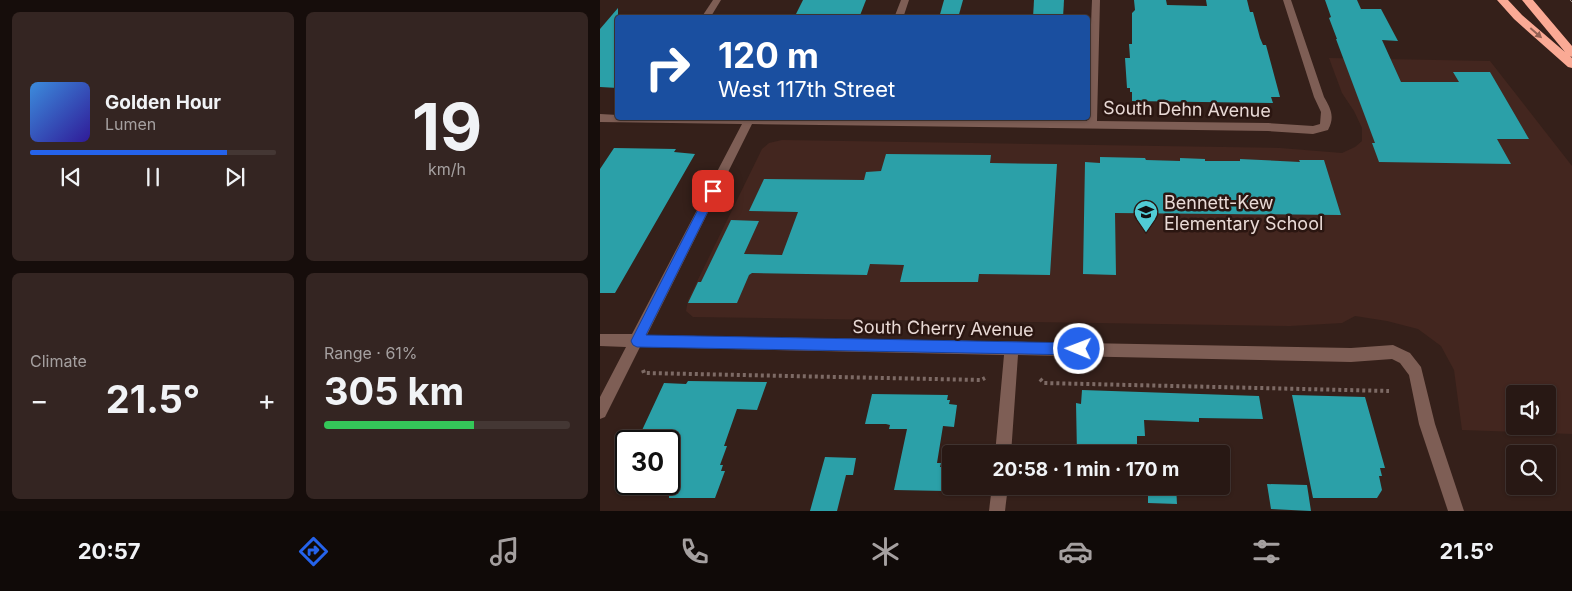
<!DOCTYPE html>
<meta charset="utf-8">
<style>
:root{--surface:#281814;--page:#342522;--text:#f1f3f6;--muted:#a5a0a0;--line:#443734;--accent:#2563eb}
body{margin:0;font-family:Inter,sans-serif;background:var(--page);color:var(--text);height:100vh;display:flex;flex-direction:column;font-size:19px;white-space:nowrap}
*{box-sizing:border-box;margin:0}
p{font-size:16px;color:var(--muted)}
.icon{flex:none;width:28px;height:28px;fill:none;stroke:currentColor;stroke-width:2;stroke-linecap:round;stroke-linejoin:round}
.map{position:relative;flex:1;overflow:hidden}
.sheet{display:flex;flex-direction:column;gap:12px;padding:12px;background:#160d0b;width:600px}
.sheet>*{flex:none}
.hud{position:absolute;left:15px;top:15px;width:475px;height:105px;border-radius:5px;box-shadow:0 1px 4px #0004,0 0 0 1px var(--line);background:#1a4fa0;color:#fff;overflow:hidden}
.fabs{position:absolute;left:906px;top:385px;display:grid;gap:10px}
.fabs a{display:grid;place-items:center;width:50px;height:50px;border-radius:5px;background:var(--surface);box-shadow:0 1px 4px #0004,0 0 0 1px var(--line);font-size:25px}
.speed{position:absolute;left:15px;top:430px;display:flex;gap:10px;font-size:25px;font-weight:700;text-align:center}
.speed>*{display:grid;place-content:center;width:65px;height:65px;border-radius:50%;background:var(--surface);box-shadow:0 1px 4px #0004,0 0 0 1px var(--line);line-height:1}
.speed .limit{border:2px solid #111;border-radius:8px;background:#fff;color:#111}
.pin{position:absolute;display:grid;place-items:center;width:42px;height:42px;color:#fff;margin:-21px;border-radius:10px;box-shadow:0 2px 8px #0006}
.me{position:absolute;width:55px;margin:-28px;rotate:271deg;stroke-linejoin:round;filter:drop-shadow(0 0 4px #0008)}
.turn{display:flex;align-items:center;gap:18px;height:105px;padding:0 20px;font-size:22px}
.turn .icon{width:65px;height:65px;stroke-width:2.5}
.turn b{display:block;font-size:35px;line-height:42px}
.big{font-size:38px;font-weight:700;line-height:1.1}
.sheet .tile{flex:1;display:flex;flex-direction:column;justify-content:center;gap:8px;min-width:0;padding:0 18px;border-radius:8px;background:var(--page)}
.sheet .dial{align-items:center;gap:0}
.dial b{font-size:65px;line-height:1}
.song{display:flex;align-items:center;gap:15px}
.cover{width:60px;height:60px;border-radius:8px;background:linear-gradient(135deg,hsl(210 70% 55%),hsl(250 70% 35%))}
.played{height:5px;border-radius:2px;background:linear-gradient(90deg,var(--accent) 80%,var(--line) 80%)}
.keys{display:flex;justify-content:space-around;direction:ltr}
.heat{display:flex;justify-content:space-between;align-items:center;font-size:28px;direction:ltr}
.charge{height:8px;border-radius:4px;background:linear-gradient(90deg,#34c759 61%,var(--line) 0)}
.sheet .tiles{flex:1;display:grid;gap:12px;grid-template-columns:repeat(2,1fr)}
.trip{position:absolute;left:342px;top:445px;width:288px;height:50px;border-radius:5px;background:var(--surface);box-shadow:0 1px 4px #0004,0 0 0 1px var(--line);font-weight:700;line-height:50px;text-align:center}
.tabs{display:flex;height:80px;justify-content:space-around;align-items:center;background:#100a08;color:var(--muted)}
.tabs .icon{width:35px;height:35px}
.tabs .active{color:var(--accent)}
.tabs b{font-size:22px;color:var(--text)}
main{display:flex;flex:1;min-height:0}
.map>svg:first-child{display:block}
.built{fill:#43261f;fill-rule:evenodd}
.building{fill:#2ba0a8}
.lines{fill:none;stroke-linecap:round;stroke-linejoin:round}
.path{stroke:#7d6a65;stroke-width:4;stroke-dasharray:3 3;stroke-linecap:butt}
.minor{fill:#7e5e55;fill-rule:evenodd}
.highway{fill:#faaa95;fill-rule:evenodd}
.tram{stroke:#9a8883;stroke-width:1}
.oneway{fill:#926053}
.route{fill:#2563eb;stroke:#184099}
.labels{text-anchor:middle;dominant-baseline:central;stroke-width:5;stroke-linejoin:round;paint-order:stroke}
.street-label{font-size:18px;fill:#e9dad6;stroke:#2b1611}
.poi-label{font-size:18px;fill:#e9dad6;stroke:#2b1611;text-anchor:start}
</style>
<main>
<section class="sheet">
<div class="tiles">
<div class="tile">
<div class="song"><i class="cover"></i><div><b>Golden Hour</b><p>Lumen</p></div></div>
<div class="played"></div>
<div class="keys"><svg class="icon" aria-label="previous" viewBox="0 0 24 24"><path d="M18 5L8 12l10 7zM5 5v14"/></svg><svg class="icon" aria-label="pause" viewBox="0 0 24 24"><path d="M8 5v14M16 5v14"/></svg><svg class="icon" aria-label="next" viewBox="0 0 24 24"><path d="M6 5l10 7-10 7zM19 5v14"/></svg></div>
</div>
<div class="tile dial"><b>19</b><p>km/h</p></div>
<div class="tile"><p>Climate</p>
<div class="heat"><a>−</a><b class="big">21.5°</b><a>+</a></div>
</div>
<div class="tile"><p>Range · 61%</p><b class="big">305 km</b><div class="charge"></div></div>
</div>
</section>
<div class="map">
<svg width="972" height="511" viewBox="0 0 972 511">
<rect width="100%" height="100%" fill="#35201a"/>
<path class="built" d="M729,58L890,61L972,166V434L862,430L854,370L841,346L818,329L787,321L755,316L742,323L690,326L93,317L86,311L88,300L162,149L169,143L182,140L680,148L742,153L755,147L762,141V128L754,111L742,93ZM915,394H948V426H915Z"/>
<g class="building">
<polygon points="203,0 266,0 259,18 194,18"/>
<polygon points="344,0 363,0 358,18 339,18"/>
<polygon points="434,0 464,0 463,18 433,18"/>
<polygon points="534,0 566,0 567,5 607,6 606,0 647,0 650,12 653,12 660,38 663,45 666,45 680,97 671,97 673,103 532,101 532,92 530,92 530,88 527,88 525,58 530,58 529,44 532,44 532,13 535,10"/>
<polygon points="725,0 757,0 761,9 781,9 798,41 782,40 801,82 859,82 853,72 890,72 929,139 897,139 911,164 779,162 772,143 775,143 736,39 737,39 729,18 731,17"/>
<polygon points="18,8 18,88 0,87 0,29"/>
<polygon points="14,148 76,149 74,152 95,154 15,293 0,293 0,169"/>
<polygon points="286,154 391,155 390,163 457,164 450,275 379,274 378,282 300,282 304,265 270,264 267,275 152,273 149,275 137,303 88,303 98,282 101,282 131,220 159,221 144,254 182,255 198,212 149,211 164,179 264,180 266,172 281,171"/>
<polygon points="500,157 545,158 546,160 580,161 580,158 605,159 605,161 640,161 640,159 700,162 699,160 724,160 741,215 515,213 516,275 483,274 485,162 500,163"/>
<polygon points="88,381 167,382 157,410 137,409 124,446 127,446 120,465 123,465 121,471 125,471 115,498 69,498 69,441 37,441 64,383 86,384"/>
<polygon points="482,390 659,396 663,419 599,418 599,422 544,420 545,436 537,436 537,454 477,454 476,403 481,404"/>
<polygon points="272,394 348,395 347,400 350,400 349,404 357,405 354,427 343,426 337,463 341,463 340,467 349,467 345,491 294,490 307,429 289,429 290,425 286,424 265,424"/>
<polygon points="692,395 765,397 785,468 780,468 782,476 779,476 782,490 777,498 713,498"/>
<polygon points="225,457 256,458 253,475 246,475 237,511 210,511"/>
<polygon points="667,484 707,485 711,511 671,509"/>
<polygon points="548,486 576,486 577,504 548,503"/>
</g>
<g class="lines">
<g class="path">
<polyline points="43,370 44,373 381,380 385,378"/>
<polyline points="440,379 444,383 789,391"/>
</g>
<g class="minor">
<polygon points="113,0 121,0 110,18 101,18"/>
<polygon points="301,0 309,0 303,18 294,18"/>
<path d="M492,0H500L497,121L668,123L713,126L720,124L721,112L714,97L683,0H691L724,97C731,109 735,117 728,130L713,134L668,131L152,124L47,335L751,348L793,345L810,353L821,367L835,424L864,511H848L819,424L809,375L800,363L792,359L751,362L418,355L411,454H395L404,355L40,347L5,417L0,419V397L26,347L0,346V334H32L142,124L0,122V114L18,115V118H234L487,121Z"/>
<polygon points="392,486 408,486 405,511 389,511"/>
</g>
<polygon class="highway" points="897,0 908,0 922,15 965,52 922,0 933,0 972,46 972,57 970,56 972,58 972,68 968,67 914,19"/>
<polyline class="tram" points="970,0 972,2"/>
</g>
<defs><path id="oneway-solid" d="M-6-.8H1V-3.2L6.5 0L1 3.2V.8H-6Z" transform="scale(1.25)"/></defs>
<use class="oneway" href="#oneway-solid" transform="translate(936 33) rotate(41)"/>
<polygon class="route" points="113,187 118,191 46,335 479,343 483,345 485,349 483,353 479,355 37,347 33,345 31,341 33,337 109,188"/>
<defs>
<g id="school-pin" transform="scale(1.25)"><path d="M0 17L-7.5 6A9.5 9.5 0 1 1 7.5 6Z" fill="#51ccd5" stroke="#2b1611"/><path d="M0-5L7-2L0 1L-7-2ZM-4 1L0 2.5L4 1V4Q0 6-4 4Z" fill="#111"/></g>
</defs>
<g fill-rule="evenodd">
<use href="#school-pin" x="546" y="212"/>
</g>
<g class="labels">
<g class="street-label">
<text transform="translate(587 109) rotate(1)">South Dehn Avenue</text>
<text transform="translate(343 328) rotate(1)">South Cherry Avenue</text>
</g>
<g class="poi-label">
<text x="564" y="202">Bennett-Kew<tspan x="564" dy="21">Elementary School</tspan></text>
</g>
</g>
</svg>
<div class="fabs">
<a><svg class="icon" aria-label="sound" viewBox="0 0 24 24"><path d="M4 9h4l5-4v14l-5-4H4zM17 9q2 3 0 6"/></svg></a>
<a><svg class="icon" aria-label="search" viewBox="0 0 24 24"><circle cx="10" cy="10" r="6"/><path d="M15 15l6 6"/></svg></a>
</div>
<div class="speed"><div class="limit">30</div></div>
<div class="pin" style="left:113px;top:191px;background:#d93025"><svg class="icon" aria-label="arrive" viewBox="0 0 24 24"><path d="M6 21V4h12l-3 4 3 4H6"/></svg></div>
<svg class="me" style="left:479px;top:349px" viewBox="-20 -20 40 40"><circle r="17" fill="#2563eb" stroke="#fff" stroke-width="3"/><path d="M0-11L8 9 0 5-8 9z" fill="#fff"/></svg>
<div class="trip">20:58 · 1 min · 170 m</div>
<div class="hud">
<div class="turn"><svg class="icon" aria-label="right" viewBox="0 0 24 24"><path d="M7 20v-9h11M14 6l5 5-5 5"/></svg><div><b>120 m</b>West 117th Street</div></div>
</div>
</div>
</main>
<nav class="tabs">
<b>20:57</b>
<svg class="icon active" aria-label="directions" viewBox="0 0 24 24"><path d="M12 3l9 9-9 9-9-9zM9 14v-3h6M13 9l2 2-2 2"/></svg>
<svg class="icon" aria-label="music" viewBox="0 0 24 24"><path d="M9 18V5l10-2v13"/><circle cx="6" cy="18" r="3"/><circle cx="16" cy="16" r="3"/></svg>
<svg class="icon" aria-label="phone" viewBox="0 0 24 24"><path d="M5 4h4l2 5-3 2q2 4 5 5l2-3 5 2v4C11 20 4 13 5 4z"/></svg>
<svg class="icon" aria-label="climate" viewBox="0 0 24 24"><path d="M12 3v18M4 7l16 10M4 17L20 7"/></svg>
<svg class="icon" aria-label="car" viewBox="0 0 24 24"><path d="M5 17H2v-5l4-1 3-4h7l3 4 3 1v5h-3M9 17h6M6 11h13"/><circle cx="7" cy="17" r="2"/><circle cx="17" cy="17" r="2"/></svg>
<svg class="icon" aria-label="filters" viewBox="0 0 24 24"><path d="M4 7h16M4 17h16"/><circle cx="9" cy="7" r="2"/><circle cx="15" cy="17" r="2"/></svg>
<b>21.5°</b>
</nav>
